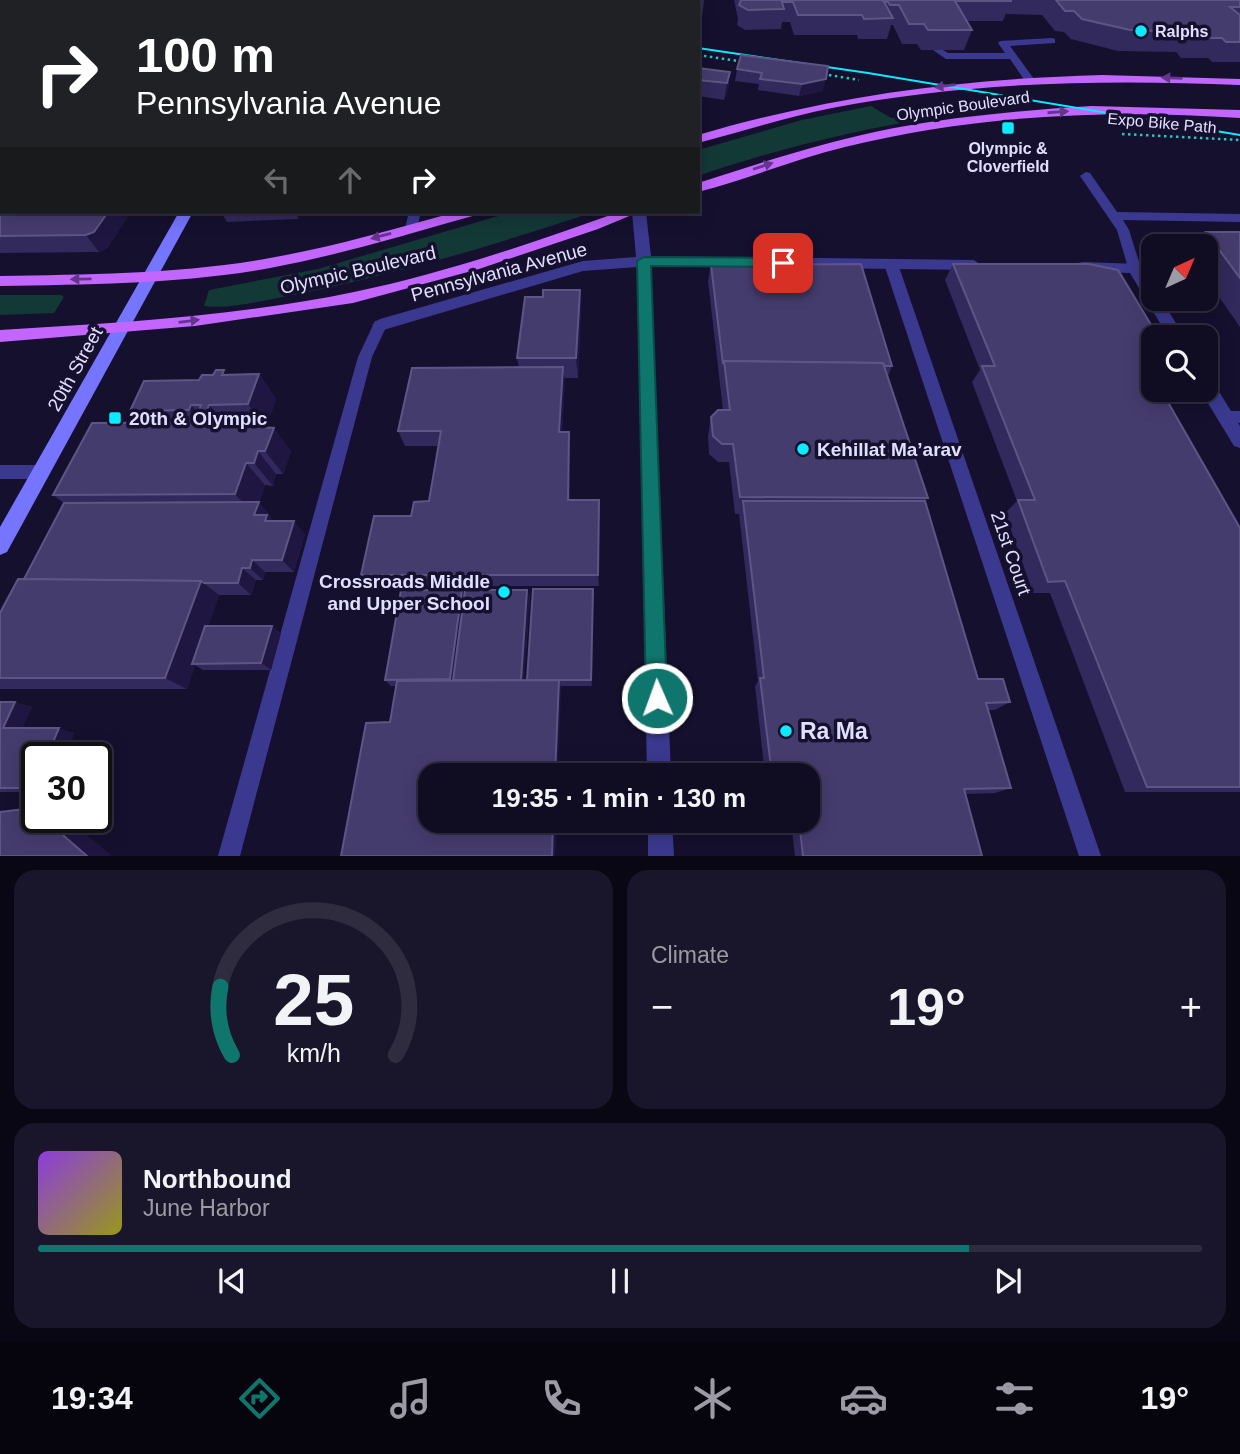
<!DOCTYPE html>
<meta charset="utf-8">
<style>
:root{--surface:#100c22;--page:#19152a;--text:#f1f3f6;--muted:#9c9ba5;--line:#302c40;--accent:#0f766e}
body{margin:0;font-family:Arial,sans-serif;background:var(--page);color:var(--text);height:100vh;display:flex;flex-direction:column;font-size:26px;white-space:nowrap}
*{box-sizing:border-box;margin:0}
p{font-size:23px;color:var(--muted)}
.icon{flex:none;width:38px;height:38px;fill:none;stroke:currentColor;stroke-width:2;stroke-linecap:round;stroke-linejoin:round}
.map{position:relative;height:856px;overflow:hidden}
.drawer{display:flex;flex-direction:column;gap:14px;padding:14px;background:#090713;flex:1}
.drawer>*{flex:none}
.top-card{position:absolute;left:0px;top:0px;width:700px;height:214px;box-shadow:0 4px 18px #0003,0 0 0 2px var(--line);background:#202124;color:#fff;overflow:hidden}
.needle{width:46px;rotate:44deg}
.tools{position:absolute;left:1141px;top:234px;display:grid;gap:14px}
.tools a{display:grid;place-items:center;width:77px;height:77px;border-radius:14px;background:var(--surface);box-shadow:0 4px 18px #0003,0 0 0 2px var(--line);font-size:35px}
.speed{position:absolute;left:21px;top:742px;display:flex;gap:14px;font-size:35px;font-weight:700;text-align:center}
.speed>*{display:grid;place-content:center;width:91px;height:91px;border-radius:50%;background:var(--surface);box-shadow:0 4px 18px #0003,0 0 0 2px var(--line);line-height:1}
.speed .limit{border:4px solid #111;border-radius:10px;background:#fff;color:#111}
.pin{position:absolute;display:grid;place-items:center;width:60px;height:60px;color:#fff;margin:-30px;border-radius:14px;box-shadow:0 4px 10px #0006}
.me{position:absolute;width:77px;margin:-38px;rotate:358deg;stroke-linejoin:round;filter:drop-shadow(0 0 5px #0008)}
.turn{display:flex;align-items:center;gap:24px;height:147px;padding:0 21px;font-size:32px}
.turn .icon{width:91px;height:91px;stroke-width:2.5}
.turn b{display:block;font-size:49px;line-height:60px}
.lanes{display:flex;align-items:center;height:66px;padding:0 21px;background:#0003;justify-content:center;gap:35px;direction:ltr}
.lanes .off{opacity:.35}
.big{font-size:52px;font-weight:700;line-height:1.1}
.drawer .tile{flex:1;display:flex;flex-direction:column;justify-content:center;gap:10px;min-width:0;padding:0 24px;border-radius:21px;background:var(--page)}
.drawer .dial{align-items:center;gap:0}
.dial svg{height:182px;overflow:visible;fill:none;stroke:var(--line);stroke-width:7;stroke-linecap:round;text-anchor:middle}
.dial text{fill:var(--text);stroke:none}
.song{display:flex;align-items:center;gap:21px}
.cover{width:84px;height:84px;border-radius:10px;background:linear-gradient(135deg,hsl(270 70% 55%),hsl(60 70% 35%))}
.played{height:7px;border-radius:4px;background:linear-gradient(90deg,var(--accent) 80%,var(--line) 80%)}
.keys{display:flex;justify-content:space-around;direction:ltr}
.heat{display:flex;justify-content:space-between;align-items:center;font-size:38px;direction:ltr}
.drawer .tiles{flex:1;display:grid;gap:14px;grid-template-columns:1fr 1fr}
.tile:last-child{grid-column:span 2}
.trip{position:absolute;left:418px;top:763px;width:402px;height:70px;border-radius:21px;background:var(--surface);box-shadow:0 4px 18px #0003,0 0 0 2px var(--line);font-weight:700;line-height:70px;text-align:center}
.tabs{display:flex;height:112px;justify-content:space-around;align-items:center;background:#06050e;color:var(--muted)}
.tabs .icon{width:49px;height:49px}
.tabs .current{color:var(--accent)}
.tabs b{font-size:32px;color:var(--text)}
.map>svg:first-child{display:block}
.green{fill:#133937}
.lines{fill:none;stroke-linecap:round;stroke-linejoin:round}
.path{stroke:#2ac6ba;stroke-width:2.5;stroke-dasharray:2.5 3.5;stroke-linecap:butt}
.lane{fill:#3b398f;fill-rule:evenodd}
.street{fill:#3b398f;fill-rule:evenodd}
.secondary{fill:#7675ff;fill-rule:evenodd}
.primary{fill:#c365ff;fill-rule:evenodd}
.tram{stroke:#0aebff;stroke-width:2}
.wall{fill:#32295c}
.shaded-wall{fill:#1f1742}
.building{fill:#453c6e;stroke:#5d5684;stroke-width:2}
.oneway{fill:#63368c}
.route{fill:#0f766e;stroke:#0a4d48;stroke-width:2}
.poi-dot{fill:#0aebff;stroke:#15102e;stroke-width:2.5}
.labels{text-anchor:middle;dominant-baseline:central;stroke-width:7;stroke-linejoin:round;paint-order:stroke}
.far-poi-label{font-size:16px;font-weight:bold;fill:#e1deff;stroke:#15102e;text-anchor:start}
.far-street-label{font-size:16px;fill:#e1deff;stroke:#15102e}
.street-label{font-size:19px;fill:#e1deff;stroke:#15102e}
.poi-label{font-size:19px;font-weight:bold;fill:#e1deff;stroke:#15102e;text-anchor:start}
.near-poi-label{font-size:23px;font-weight:bold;fill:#e1deff;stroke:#15102e;text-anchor:start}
</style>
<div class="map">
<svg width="1240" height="856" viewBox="0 0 1240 856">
<rect width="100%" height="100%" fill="#15102e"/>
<g class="green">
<path d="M871,106L891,118L934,114L936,117C855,130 776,149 698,176V150L802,120Z"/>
<path d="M512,212H594C495,245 397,274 294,295C269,299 229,310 204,306L209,290L318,269Z"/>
<polygon points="0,295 61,295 64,297 54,313 0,315"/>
</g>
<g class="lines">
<g class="path">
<polyline points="18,0 36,2"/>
<polyline points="698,55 745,62"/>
<polyline points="823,74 859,80"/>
<polyline points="1122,134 1240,140"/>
</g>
<g class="lane">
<polygon points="431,0 456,0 457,2 432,2"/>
<polygon points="1052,38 1055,39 1055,43 1010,46 1034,79 1029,82 1025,81 1010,59 946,59 933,50 938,47 948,53 1005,53 998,43 1000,41"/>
<polygon points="0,140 2,140 0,148"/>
<polygon points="1086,172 1090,173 1117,212 1240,214 1240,222 1123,220 1129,230 1141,268 1134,273 1129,271 1117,230 1080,176"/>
<polygon points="409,212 421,212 417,228 411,232 405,228"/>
<polygon points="891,260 898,264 1101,856 1079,856 884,264"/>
<polygon points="380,320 387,325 372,357 240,856 218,856 358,357 375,321"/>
<polygon points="1225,411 1240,411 1240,423 1219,421 1217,417 1219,413"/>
<polygon points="0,465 42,465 48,467 50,472 48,477 42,479 0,479"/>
</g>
<g class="street">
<polygon points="632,212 646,212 651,256 974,260 981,265 974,270 651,266 671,775 647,775 637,267 583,271 380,331 372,325 380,319 583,261 636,257"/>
<polygon points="1083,262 1139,264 1153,287 1153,299 1161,299 1185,338 1169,338 1130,273 1078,271 1076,267 1078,263"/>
<polygon points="1206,379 1212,380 1240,426 1240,448 1234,446 1200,390 1206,390"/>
<polygon points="648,821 672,821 674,856 648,856"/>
</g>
<g class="secondary">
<polygon points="298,0 308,0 297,2"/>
<polygon points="179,212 193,212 7,552 0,555 0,527"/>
</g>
<g class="primary">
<path d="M1102,75L1240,79V85C1103,79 967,82 832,108C787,117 743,131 698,143V135C835,95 960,79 1102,75Z"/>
<path d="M1091,106L1240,110V118C1107,109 975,115 845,147C795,159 748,179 698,192V183C763,162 827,141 894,128C959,116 1025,110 1091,106Z"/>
<path d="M456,212H478L476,215C408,234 340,255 270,268C181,284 90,284 0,286V276C90,274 181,274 270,258C333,247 394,229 456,212Z"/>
<path d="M619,212H639L598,229L479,269L353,303L195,326L0,342V330C118,323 238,316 354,292C445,273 532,243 619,212Z"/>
</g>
<g class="tram">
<polyline points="246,0 265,2"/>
<polyline points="322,0 341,2"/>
<polyline points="698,48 868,73 1240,135"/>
</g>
</g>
<g class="wall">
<polygon points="455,0 523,0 523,2 474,2"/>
<polygon points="551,0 704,0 702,18 698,18 698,2 596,2 596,0"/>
<polygon points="734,0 1240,0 1240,62 1212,62 1208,58 1181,58 1176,52 1118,51 1071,39 1064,32 1055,31 1042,15 1007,14 1006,13 1003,21 967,21 972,30 964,50 921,50 917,44 902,44 893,25 891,25 887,39 858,39 857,35 794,35 790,22 782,22 781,29 745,30 737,25 738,19"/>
<rect x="0" y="21" width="2" height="39"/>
<polygon points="741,55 823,91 799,96 758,90 759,84 735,81 737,69"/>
<polygon points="698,68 730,72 728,88 724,100 698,96"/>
<polygon points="0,199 2,212 131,212 107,248 99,252 0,253"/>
<polygon points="221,212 301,212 298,219 227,222"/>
<polygon points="1206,232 1240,232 1240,327 1206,278 1206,247 1193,247"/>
<polygon points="953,264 1153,338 1153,390 1240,528 1240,792 1125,792 1050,593 1033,593 1005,513 1017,501 972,382 980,370 945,280"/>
<polygon points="711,265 892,366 888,376 928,498 925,501 978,679 1010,702 995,710 989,710 1011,788 995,793 966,794 982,856 795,856 791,821 808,821 808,775 765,775 755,686 758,681 739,514 735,514 729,462 718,462 709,454 708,436 711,417 723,410 708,281"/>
<polygon points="580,290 581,310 578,378 565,378 562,432 570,447 570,500 599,500 599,586 370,586 361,575 411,516 429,501 439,446 405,446 398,431 519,367 517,358 543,297"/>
<polygon points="259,374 276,399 266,427 291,451 283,474 276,474 273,486 265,485 259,503 271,516 270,518 273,521 305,534 294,572 265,572 263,580 256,580 251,595 219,595 208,626 281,633 271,670 203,670 195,665 187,689 0,689 0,613 24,579 64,503 53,495 141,422 130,411 199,380 227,375"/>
<polygon points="593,589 592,686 561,686 561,688 430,821 556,821 555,856 341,856 390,722 396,686 391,686 385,680 465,595 527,590 530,598 524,680 527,680"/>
<polygon points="0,702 15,702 32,707 22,728 74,733 67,751 69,752 37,758 37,792 0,792"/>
</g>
<g class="shaded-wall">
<polygon points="730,72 728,88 724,100 727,83"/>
<polygon points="826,79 823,91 799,96 802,84"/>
<polygon points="2,104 2,135 0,137 0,106"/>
<polygon points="108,212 131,212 107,248 99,252 86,235"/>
<polygon points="295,212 301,212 298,219"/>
<polygon points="580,290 581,310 578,378 576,358"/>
<polygon points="563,367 565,382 561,447 559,432"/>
<polygon points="259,374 276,399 266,428 248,404"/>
<polygon points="191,405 211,429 209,434 189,410"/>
<polygon points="209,405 228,429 226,437 206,413"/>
<polygon points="261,422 271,436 274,428 291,451 283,474 265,451 260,427"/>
<polygon points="569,432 570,447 570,513 568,500"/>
<polygon points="258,451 276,474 273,486 254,463"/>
<polygon points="246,463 265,485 259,503 271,516 270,518 279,528 266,528 235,494"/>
<polygon points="599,500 599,586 598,575"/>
<polygon points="294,521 305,534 294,572 282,560"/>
<polygon points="252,560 265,572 263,580 250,568"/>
<polygon points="242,568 256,580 251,595 238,583"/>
<polygon points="201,581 219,595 195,664 192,664 195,665 187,689 165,678"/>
<polygon points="593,589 593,597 592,686 591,680"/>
<polygon points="462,590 466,598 455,685 450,679"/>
<polygon points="527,590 530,598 524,686 521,680"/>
<polygon points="272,626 281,633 271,670 261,663"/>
<polygon points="559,680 561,688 558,775 555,775"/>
<polygon points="15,702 32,707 20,733 3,728"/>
<polygon points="59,728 74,733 67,751 69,752 67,758 49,758 51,747"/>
<polygon points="42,817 66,817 112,856 87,856"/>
<polygon points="553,821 556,821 555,856 552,856"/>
</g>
<g class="building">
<rect x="601" y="0" width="15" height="2"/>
<polygon points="741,0 1011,0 1011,1 955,1 972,30 928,30 924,24 909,24 899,5 890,5 888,2 884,2 893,18 864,19 862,15 798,15 793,2 782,2 784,9 748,10 739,5"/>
<polygon points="1056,0 1240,0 1240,7 1230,7 1240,15 1240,42 1226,42 1222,38 1194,38 1189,32 1130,30 1082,19 1074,11 1065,11"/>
<rect x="0" y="21" width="2" height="23"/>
<polygon points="741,55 828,66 826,79 802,84 760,79 762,73 737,69"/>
<polygon points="698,68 730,72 727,83 698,80"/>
<polygon points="0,70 2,70 2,104 0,106"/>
<polygon points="0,199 2,199 2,212 108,212 94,232 86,235 0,236"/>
<polygon points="1206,232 1240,232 1240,278"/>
<polygon points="861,264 892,366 885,366 883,363 724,361 723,364 711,265"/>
<polygon points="953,264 1089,264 1118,270 1159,338 1153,338 1153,367 1148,367 1153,376 1153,390 1161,390 1240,528 1240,787 1147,787 1065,581 1048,582 1018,500 1035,500 982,366 995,366"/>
<polygon points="543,290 580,290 576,358 517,358 525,297 543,297"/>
<polygon points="724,361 883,363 928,498 740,497 733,444 722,444 713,436 711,417 718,410 730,410"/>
<polygon points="563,367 559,432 569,432 568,500 599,500 598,575 361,575 374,516 411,516 414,502 429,501 441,431 398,431 412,368"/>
<polygon points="216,370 224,370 222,375 259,374 248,404 209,405 206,413 198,413 201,405 191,405 189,410 130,411 144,381 199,380 202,375 213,375"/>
<polygon points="261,422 260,427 274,428 265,451 258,451 254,463 246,463 235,494 53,495 92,423"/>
<polygon points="743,501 925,501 978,679 1003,679 1010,702 986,703 1011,788 964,789 982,856 803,856 799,821 808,821 808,775 772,775 760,678 764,678"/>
<polygon points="259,502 254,515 267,515 265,521 294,521 282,560 252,560 250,568 242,568 238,583 204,583 201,581 24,579 64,503"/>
<polygon points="18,579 201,581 165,678 0,678 0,613"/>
<polygon points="533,589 593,589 591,680 527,680"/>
<polygon points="401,590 462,590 450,679 385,680"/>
<polygon points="465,590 527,590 521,680 453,680"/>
<polygon points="205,626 272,626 261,663 192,664"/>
<polygon points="559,680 555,775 430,775 430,821 553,821 552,856 341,856 366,723 390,722 397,681"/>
<polygon points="0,702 15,702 3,728 59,728 51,747 54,747 49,758 37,758 37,785 35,788 0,788"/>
<polygon points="32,808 37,813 37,817 42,817 87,856 0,856 0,812"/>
</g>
<defs><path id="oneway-solid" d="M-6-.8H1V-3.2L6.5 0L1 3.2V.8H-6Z" transform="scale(1.75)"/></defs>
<g class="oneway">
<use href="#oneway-solid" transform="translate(1172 78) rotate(-178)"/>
<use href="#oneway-solid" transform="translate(945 86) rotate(173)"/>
<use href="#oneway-solid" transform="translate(1058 112) rotate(-4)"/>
<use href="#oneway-solid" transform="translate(763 166) rotate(-18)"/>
<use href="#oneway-solid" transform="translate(381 236) rotate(165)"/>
<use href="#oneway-solid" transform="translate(81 279) rotate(179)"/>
<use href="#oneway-solid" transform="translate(189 321) rotate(-7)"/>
</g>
<polygon class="route" points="644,257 783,258 789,263 783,267 651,266 667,698 664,705 657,708 649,705 646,698 637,261"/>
<g class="poi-dot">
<circle cx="1141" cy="31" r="7"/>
<rect x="1001" y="121" width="14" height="14" rx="3.5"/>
<rect x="108" y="411" width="14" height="14" rx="3.5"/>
<circle cx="803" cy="449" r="7"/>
<circle cx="504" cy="592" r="7"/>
<circle cx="786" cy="731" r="7"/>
</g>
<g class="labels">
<g class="far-poi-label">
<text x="1155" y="31">Ralphs</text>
<text x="1008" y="148" text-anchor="middle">Olympic &amp;<tspan x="1008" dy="18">Cloverfield</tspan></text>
</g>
<g class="far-street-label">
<text transform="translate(963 106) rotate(-8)">Olympic Boulevard</text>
<text transform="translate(1162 123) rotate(5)">Expo Bike Path</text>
</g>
<g class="street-label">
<text transform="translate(358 270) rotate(-13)">Olympic Boulevard</text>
<text transform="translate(499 272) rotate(-15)">Pennsylvania Avenue</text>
<text transform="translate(75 369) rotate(-61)">20th Street</text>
<text transform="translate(1011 553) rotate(71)">21st Court</text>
</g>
<g class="poi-label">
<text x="129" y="418">20th &amp; Olympic</text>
<text x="817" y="449">Kehillat Ma’arav</text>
<text x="490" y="581" text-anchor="end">Crossroads Middle<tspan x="490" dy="22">and Upper School</tspan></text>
</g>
<g class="near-poi-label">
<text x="800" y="731">Ra Ma</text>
</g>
</g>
</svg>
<div class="tools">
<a><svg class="needle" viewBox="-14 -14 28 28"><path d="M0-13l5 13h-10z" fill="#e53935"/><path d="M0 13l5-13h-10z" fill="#9c9ba5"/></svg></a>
<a><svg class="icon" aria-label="search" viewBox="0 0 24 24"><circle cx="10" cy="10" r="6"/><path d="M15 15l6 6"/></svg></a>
</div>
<div class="speed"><div class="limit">30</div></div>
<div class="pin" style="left:783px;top:263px;background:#d93025"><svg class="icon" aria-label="arrive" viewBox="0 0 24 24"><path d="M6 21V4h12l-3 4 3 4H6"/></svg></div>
<svg class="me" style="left:657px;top:698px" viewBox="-20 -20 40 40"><circle r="17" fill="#0f766e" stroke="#fff" stroke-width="3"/><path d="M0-11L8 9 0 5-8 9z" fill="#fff"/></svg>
<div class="trip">19:35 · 1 min · 130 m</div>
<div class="top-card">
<div class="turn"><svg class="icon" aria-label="right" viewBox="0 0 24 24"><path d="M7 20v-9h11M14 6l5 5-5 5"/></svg><div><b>100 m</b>Pennsylvania Avenue</div></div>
<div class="lanes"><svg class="icon off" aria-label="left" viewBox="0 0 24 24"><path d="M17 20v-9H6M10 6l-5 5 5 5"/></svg><svg class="icon off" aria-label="ahead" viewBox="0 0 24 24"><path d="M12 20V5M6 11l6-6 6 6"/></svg><svg class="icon" aria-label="right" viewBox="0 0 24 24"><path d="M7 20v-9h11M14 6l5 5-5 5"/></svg></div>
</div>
</div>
<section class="drawer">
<div class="tiles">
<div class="tile dial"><svg viewBox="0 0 100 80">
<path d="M14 69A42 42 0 1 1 86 69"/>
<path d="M14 69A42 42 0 0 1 9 39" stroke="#0f766e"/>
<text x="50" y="56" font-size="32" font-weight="700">25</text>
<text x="50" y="72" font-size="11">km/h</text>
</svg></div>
<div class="tile"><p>Climate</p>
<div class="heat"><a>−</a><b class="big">19°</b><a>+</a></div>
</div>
<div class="tile">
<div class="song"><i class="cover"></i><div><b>Northbound</b><p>June Harbor</p></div></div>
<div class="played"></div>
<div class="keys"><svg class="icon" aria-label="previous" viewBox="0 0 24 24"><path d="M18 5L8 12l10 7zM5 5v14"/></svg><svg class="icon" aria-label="pause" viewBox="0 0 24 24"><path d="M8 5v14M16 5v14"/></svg><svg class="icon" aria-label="next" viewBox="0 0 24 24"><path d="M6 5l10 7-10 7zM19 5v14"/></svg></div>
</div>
</div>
</section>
<nav class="tabs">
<b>19:34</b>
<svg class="icon current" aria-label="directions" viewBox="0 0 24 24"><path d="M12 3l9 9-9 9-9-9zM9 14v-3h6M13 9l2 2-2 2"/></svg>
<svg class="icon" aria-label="music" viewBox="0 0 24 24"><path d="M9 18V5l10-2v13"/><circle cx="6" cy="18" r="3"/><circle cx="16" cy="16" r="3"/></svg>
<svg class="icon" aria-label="phone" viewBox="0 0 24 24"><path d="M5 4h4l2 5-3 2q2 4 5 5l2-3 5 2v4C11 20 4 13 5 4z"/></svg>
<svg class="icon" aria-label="climate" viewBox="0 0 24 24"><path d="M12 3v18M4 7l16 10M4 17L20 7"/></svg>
<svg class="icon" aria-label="car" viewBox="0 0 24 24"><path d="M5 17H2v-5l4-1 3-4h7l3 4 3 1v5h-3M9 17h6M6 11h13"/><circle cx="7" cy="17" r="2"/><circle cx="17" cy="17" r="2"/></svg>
<svg class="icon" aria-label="filters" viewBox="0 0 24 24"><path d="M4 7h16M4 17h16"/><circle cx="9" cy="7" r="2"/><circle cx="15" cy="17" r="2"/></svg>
<b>19°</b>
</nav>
